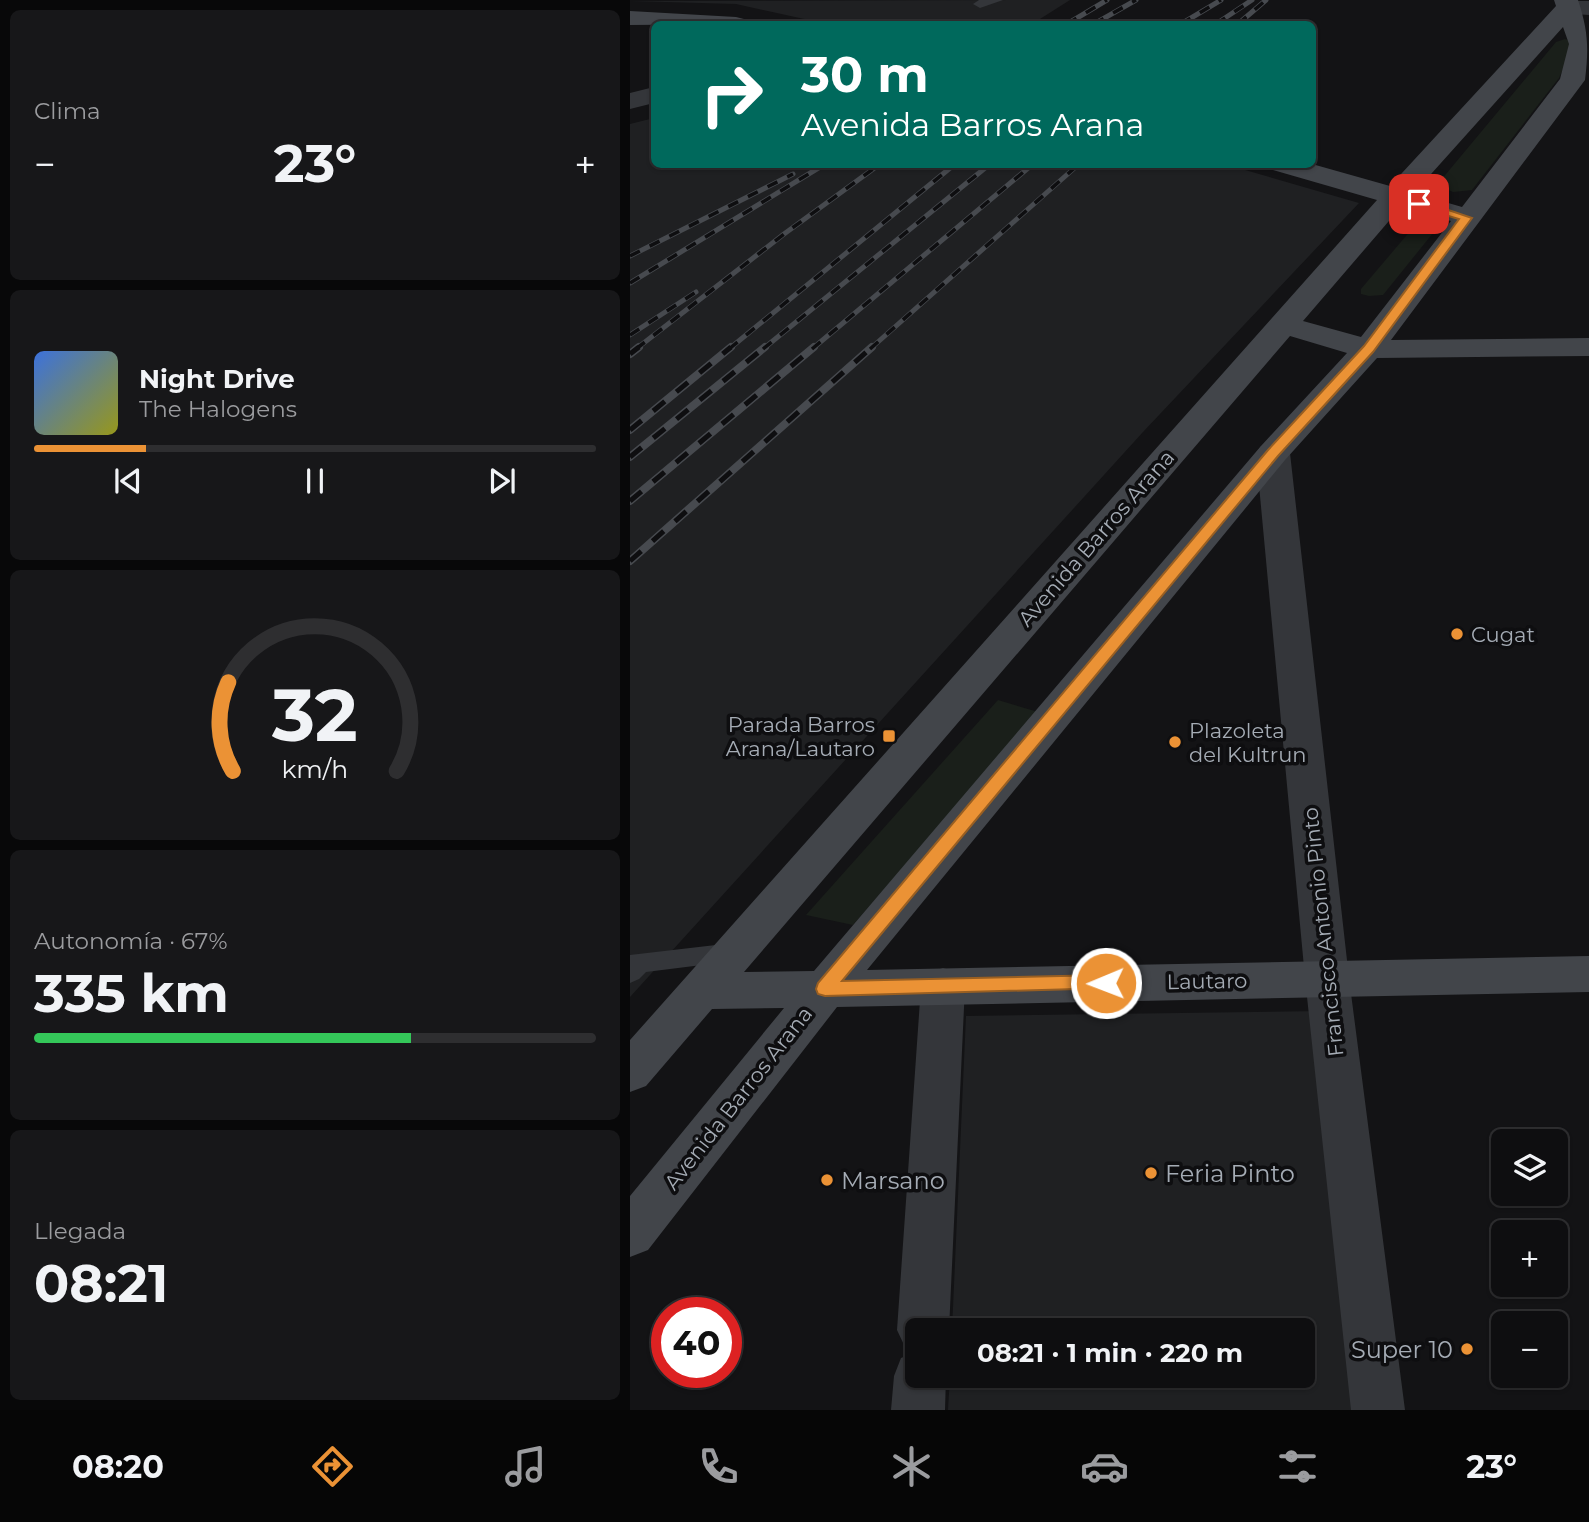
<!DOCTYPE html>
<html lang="es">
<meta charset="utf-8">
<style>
:root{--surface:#0e0e10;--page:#171719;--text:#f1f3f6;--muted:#9b9c9f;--line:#2e2e30;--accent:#eb9235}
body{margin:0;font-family:Montserrat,sans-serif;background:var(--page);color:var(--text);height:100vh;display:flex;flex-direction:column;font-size:26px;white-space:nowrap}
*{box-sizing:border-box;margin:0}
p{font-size:23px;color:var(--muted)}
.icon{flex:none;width:38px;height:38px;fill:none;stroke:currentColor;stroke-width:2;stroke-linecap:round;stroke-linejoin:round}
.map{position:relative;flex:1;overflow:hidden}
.drawer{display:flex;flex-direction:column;gap:10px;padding:10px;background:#080809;width:630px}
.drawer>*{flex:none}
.guide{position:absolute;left:21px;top:21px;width:665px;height:147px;border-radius:10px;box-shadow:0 2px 5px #0004,0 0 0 2px var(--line);background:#00695c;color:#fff;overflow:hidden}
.controls{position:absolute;left:861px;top:1129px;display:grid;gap:14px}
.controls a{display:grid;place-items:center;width:77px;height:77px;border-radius:10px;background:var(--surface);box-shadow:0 2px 5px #0004,0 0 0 2px var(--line);font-size:35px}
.speed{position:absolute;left:21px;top:1297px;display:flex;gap:14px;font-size:35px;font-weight:700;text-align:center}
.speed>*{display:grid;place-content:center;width:91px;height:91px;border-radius:50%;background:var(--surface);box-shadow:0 2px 5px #0004,0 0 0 2px var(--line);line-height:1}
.speed .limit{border:10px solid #d22;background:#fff;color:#111}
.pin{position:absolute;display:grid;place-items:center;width:60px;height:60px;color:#fff;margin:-30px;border-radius:14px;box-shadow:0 4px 10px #0006}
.me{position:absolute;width:77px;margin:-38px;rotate:269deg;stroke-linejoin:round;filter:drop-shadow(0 0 5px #0008)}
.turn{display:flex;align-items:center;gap:24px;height:147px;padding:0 35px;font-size:32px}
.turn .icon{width:91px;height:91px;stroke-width:2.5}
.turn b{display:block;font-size:49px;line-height:60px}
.big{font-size:52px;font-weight:700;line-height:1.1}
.drawer .tile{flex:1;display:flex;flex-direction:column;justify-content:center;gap:10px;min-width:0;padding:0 24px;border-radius:10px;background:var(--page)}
.drawer .dial{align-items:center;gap:0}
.dial svg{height:182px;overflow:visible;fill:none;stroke:var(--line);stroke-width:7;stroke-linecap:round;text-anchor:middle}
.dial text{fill:var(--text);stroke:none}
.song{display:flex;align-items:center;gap:21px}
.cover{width:84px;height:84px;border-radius:10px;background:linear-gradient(135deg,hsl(220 70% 55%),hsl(60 70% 35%))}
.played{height:7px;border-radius:4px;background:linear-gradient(90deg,var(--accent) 20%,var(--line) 20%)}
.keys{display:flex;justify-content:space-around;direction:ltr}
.heat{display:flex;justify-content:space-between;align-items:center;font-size:38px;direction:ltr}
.charge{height:10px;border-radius:5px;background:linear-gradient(90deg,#34c759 67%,var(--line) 0)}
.trip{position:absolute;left:275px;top:1318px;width:410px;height:70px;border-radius:10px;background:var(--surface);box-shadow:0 2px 5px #0004,0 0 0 2px var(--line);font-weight:700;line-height:70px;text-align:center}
.menu{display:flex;height:112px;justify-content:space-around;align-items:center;background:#060606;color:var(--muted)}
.menu .icon{width:49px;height:49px}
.menu .selected{color:var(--accent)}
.menu b{font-size:32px;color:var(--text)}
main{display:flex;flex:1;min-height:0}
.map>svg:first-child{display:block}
.built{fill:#1f2022}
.green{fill:#1a1f1a}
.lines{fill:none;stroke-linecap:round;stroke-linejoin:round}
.lane{fill:#34363a;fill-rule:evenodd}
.street{fill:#34363a;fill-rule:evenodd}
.secondary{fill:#42454a;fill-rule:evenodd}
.rail-far1-casing{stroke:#474a4f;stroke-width:5}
.rail-casing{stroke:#474a4f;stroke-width:8}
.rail-far1{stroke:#0e0e10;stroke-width:3.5;stroke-dasharray:11;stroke-linecap:butt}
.rail{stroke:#0e0e10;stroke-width:5;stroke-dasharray:15;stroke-linecap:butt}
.route{fill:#eb9235;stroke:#995f22;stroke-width:2}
.poi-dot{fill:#eb9235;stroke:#0e0e10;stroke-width:2.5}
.labels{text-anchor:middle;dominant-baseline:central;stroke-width:7;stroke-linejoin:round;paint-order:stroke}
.street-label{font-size:21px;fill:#a5acb5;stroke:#0e0e10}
.poi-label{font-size:21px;fill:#a5acb5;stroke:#0e0e10;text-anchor:start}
.near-poi-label{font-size:24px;fill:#a5acb5;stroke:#0e0e10;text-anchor:start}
</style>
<main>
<section class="drawer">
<div class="tile"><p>Clima</p>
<div class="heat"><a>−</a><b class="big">23°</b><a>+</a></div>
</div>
<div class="tile">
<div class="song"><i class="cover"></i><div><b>Night Drive</b><p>The Halogens</p></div></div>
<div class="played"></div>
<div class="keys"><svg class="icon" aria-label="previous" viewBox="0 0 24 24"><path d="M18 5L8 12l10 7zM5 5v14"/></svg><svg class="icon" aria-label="pause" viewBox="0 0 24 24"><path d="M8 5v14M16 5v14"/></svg><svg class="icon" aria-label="next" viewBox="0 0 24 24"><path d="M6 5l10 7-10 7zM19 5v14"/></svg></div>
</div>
<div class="tile dial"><svg viewBox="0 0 100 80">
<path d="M14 69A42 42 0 1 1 86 69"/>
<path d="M14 69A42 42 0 0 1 12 30" stroke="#eb9235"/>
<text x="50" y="56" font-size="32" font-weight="700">32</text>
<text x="50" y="72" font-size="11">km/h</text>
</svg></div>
<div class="tile"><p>Autonomía · 67%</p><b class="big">335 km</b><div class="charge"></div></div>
<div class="tile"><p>Llegada</p><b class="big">08:21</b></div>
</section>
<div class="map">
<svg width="959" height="1410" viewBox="0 0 959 1410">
<rect width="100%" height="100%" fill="#131315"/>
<g class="built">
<polygon points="440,0 402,24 197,24 106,4 0,1"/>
<polygon points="24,118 24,164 598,165 729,203 513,432 0,997 0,124"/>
<polygon points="694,1011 742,1410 318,1410 320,1376 672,1376 672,1330 322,1330 336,1016"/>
</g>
<g class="green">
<polygon points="935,39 945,43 929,78 842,190 823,192 814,188 811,180 926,42"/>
<polygon points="787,223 797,223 804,226 803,233 753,295 739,296 731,294 731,289"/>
<polygon points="368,700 408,712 223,925 176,915"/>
</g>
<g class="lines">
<g class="lane">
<polygon points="373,0 350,8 343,4 349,0"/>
<polygon points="103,943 112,946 116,953 112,960 16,972 9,979 0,983 0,955"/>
</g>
<g class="street">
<polygon points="937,1 959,1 959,15 929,13 925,8 929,3"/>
<polygon points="24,87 24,103 0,109 0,93"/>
<polygon points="643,443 655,446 660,453 719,978 775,1410 721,1410 675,978 626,453 631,446"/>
<polygon points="313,968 329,973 335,986 319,1330 287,1330 287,1376 316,1376 315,1410 261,1410 264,1376 271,1358 286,1352 275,1347 267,1330 291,986 297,973"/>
</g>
<g class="secondary">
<path d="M924,0H948C958,30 959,48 955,80L761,340L959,338V356L747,358L655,460L237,970L959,956V992L207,1007L18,1250L0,1257V1196L154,1008L82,1009L16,1086L0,1092V1040L747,200L643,170L640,164H682L760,186L926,6ZM933,27L939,44L930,79L832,207L784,193ZM771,207L821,221L731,337L673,321ZM660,336L717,353L631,446L184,971L114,972Z"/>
<polygon points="0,11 106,17 114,19 118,24 0,25"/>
</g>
<g class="rail-far1-casing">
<g id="rail-far1">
<polyline points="437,24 477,0"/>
<polyline points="464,24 506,0"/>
<polyline points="551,24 591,0"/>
<polyline points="586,24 622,0"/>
<polyline points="608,24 636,0"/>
<polyline points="0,256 163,174"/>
<polyline points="0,283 195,164"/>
<polyline points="0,335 66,292"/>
<polyline points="6,349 154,234 250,164"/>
<polyline points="99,349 325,164"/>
<polyline points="133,349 360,164"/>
<polyline points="182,349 403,164"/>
<polyline points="240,349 449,164"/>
</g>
</g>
<g class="rail-casing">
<g id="rail">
<polyline points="0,354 9,347"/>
<polyline points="0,430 101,347"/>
<polyline points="0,457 135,347"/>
<polyline points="0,501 184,347"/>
<polyline points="0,561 242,347"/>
</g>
</g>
<use href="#rail-far1" class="rail-far1"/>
<use href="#rail" class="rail"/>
</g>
<polygon class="route" points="789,200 842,218 743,352 648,456 212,981 476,975 482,978 485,983 482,988 195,996 188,994 186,989 188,983 638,450 734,346 829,219 784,206 784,201"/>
<g class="poi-dot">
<circle cx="827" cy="634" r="7"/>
<rect x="252" y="729" width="14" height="14" rx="3.5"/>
<circle cx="545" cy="742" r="7"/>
<circle cx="521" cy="1173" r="7"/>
<circle cx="197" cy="1180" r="7"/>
<circle cx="837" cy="1349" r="7"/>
</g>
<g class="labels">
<g class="street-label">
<text transform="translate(466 538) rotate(-49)">Avenida Barros Arana</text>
<text transform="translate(693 932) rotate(-96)">Francisco Antonio Pinto</text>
<text transform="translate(577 981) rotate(-1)">Lautaro</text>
<text transform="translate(108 1098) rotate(-52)">Avenida Barros Arana</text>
</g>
<g class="poi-label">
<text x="841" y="634">Cugat</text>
<text x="245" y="724" text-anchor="end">Parada Barros<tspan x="245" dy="24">Arana/Lautaro</tspan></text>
<text x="559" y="730">Plazoleta<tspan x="559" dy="24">del Kultrun</tspan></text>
</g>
<g class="near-poi-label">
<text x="535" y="1173">Feria Pinto</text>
<text x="211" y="1180">Marsano</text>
<text x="823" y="1349" text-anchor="end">Super 10</text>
</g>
</g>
</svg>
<div class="controls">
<a><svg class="icon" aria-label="layers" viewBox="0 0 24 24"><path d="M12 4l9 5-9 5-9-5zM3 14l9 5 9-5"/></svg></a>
<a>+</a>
<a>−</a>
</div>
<div class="speed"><div class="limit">40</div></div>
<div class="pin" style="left:789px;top:204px;background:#d93025"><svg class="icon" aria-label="arrive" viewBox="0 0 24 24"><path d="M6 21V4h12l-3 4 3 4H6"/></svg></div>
<svg class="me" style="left:476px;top:983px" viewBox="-20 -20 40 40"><circle r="17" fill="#eb9235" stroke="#fff" stroke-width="3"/><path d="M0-11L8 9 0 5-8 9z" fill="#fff"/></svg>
<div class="trip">08:21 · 1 min · 220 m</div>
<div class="guide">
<div class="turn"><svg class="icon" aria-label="right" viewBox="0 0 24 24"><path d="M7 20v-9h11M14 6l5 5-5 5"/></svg><div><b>30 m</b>Avenida Barros Arana</div></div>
</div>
</div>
</main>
<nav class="menu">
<b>08:20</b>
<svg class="icon selected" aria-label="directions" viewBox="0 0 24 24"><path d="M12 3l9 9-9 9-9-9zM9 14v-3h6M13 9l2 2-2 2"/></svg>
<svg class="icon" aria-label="music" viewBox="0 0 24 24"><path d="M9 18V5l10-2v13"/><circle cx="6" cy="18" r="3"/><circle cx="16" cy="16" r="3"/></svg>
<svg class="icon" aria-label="phone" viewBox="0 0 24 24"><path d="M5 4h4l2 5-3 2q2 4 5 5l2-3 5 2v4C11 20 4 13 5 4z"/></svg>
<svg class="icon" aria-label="climate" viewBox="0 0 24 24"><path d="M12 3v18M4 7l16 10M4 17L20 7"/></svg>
<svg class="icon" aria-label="car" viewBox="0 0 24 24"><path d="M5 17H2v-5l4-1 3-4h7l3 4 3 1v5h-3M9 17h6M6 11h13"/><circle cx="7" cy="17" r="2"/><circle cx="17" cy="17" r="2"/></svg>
<svg class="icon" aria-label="filters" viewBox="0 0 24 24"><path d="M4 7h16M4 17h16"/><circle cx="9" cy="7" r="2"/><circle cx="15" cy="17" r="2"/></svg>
<b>23°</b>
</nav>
